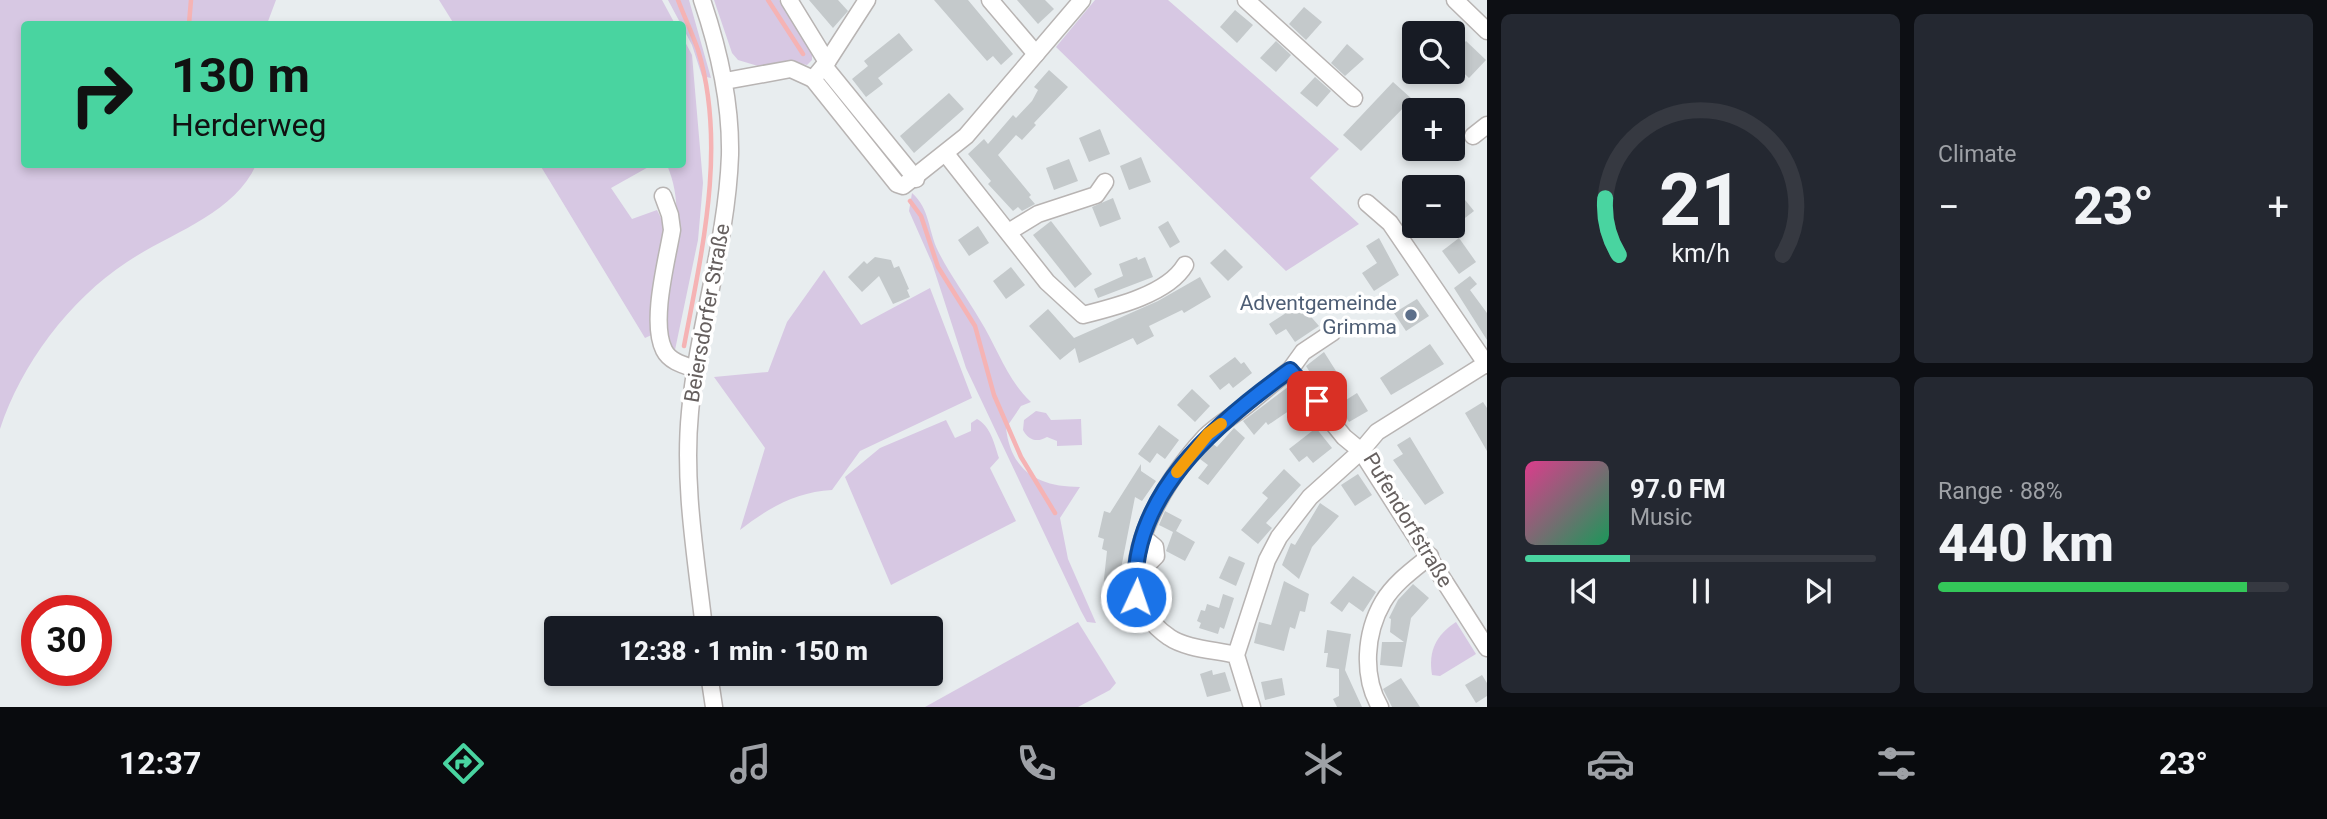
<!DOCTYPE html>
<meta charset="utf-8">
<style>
:root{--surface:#171b24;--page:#242831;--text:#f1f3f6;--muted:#9ea1a6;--line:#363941;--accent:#49d4a0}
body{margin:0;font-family:Roboto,sans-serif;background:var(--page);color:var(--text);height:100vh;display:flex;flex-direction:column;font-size:26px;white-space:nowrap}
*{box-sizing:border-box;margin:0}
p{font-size:23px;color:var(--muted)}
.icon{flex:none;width:38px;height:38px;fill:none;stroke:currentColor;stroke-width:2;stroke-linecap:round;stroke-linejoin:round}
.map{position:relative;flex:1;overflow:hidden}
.panel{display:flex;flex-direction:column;gap:14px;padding:14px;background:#0d0f14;width:840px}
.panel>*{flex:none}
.hud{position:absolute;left:21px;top:21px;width:665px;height:147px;border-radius:7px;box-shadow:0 4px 10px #0003;background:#49d4a0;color:#111;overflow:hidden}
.tools{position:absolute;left:1402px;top:21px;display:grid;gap:14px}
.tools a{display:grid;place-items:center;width:63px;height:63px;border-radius:7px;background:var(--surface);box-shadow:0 4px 10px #0003;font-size:35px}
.speed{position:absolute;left:21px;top:595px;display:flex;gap:14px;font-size:35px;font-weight:700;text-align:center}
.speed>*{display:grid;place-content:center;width:91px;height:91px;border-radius:50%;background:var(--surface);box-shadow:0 4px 10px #0003;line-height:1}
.speed .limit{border:10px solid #d22;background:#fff;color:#111}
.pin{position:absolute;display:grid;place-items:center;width:60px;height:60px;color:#fff;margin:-30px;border-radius:14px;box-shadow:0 4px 10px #0006}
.me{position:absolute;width:77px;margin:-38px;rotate:3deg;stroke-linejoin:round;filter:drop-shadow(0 0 5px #0008)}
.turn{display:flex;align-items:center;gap:24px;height:147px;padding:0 35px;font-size:32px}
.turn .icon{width:91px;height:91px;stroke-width:2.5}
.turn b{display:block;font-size:49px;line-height:60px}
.big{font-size:52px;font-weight:800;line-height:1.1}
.panel .widget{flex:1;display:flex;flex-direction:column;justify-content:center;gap:10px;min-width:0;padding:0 24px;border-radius:10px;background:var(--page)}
.panel .dial{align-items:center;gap:0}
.dial svg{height:182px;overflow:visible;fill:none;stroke:var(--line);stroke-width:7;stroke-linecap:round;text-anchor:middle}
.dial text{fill:var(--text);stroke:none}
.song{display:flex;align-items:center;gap:21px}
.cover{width:84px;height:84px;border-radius:10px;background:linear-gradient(135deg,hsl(330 70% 55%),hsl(150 70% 35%))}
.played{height:7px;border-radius:4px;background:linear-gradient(90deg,var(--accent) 30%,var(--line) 30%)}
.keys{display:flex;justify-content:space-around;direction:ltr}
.heat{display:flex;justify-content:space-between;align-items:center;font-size:38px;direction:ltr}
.charge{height:10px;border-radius:5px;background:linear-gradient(90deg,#34c759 88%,var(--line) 0)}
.panel .tiles{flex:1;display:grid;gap:14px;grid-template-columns:repeat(2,1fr)}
.trip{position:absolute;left:544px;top:616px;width:399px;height:70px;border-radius:7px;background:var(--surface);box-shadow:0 4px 10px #0003;font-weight:800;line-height:70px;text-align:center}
.menu{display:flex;height:112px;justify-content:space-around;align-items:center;background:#090b0e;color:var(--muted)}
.menu .icon{width:49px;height:49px}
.menu .current{color:var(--accent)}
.menu b{font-size:32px;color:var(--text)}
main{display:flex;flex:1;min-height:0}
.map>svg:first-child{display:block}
.green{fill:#d7c8e3}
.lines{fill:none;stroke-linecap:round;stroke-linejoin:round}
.stream{stroke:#f5b3b4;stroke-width:4.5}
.building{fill:#c4c9cb}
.minor-casing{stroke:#b8b4b3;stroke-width:19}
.minor{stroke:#fff;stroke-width:16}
.route-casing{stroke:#114b97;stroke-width:18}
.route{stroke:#1a73e8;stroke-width:12}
.slow{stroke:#f59e0b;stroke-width:12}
.service-dot{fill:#5c6f8a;stroke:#fff;stroke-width:2.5}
.labels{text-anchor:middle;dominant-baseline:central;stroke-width:7;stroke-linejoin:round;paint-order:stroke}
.service-label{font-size:21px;fill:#4e5e75;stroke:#fff;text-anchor:end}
.street-label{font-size:21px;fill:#66605f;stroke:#fff}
</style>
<main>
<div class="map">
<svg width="1487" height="707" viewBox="0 0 1487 707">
<rect width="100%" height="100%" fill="#e8edef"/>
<g class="green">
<path d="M0,0H276L267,24H24V164L256,165C233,215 170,233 127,262C69,300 21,365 0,429Z"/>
<polygon points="439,0 662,0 675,24 454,24"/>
<polygon points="668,0 689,0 711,78 702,76 692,45"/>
<polygon points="714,0 779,0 812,53 812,60 807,65 785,61 758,66 738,60 732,53"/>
<polygon points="1095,0 1168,0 1339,149 1310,178 1359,224 1286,271 1056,47"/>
<path d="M683,38L692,55L703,183L698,240L675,350L666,343C666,325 664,306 667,288C673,244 685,207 667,165L682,164Z"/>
<polygon points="540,165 652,165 611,188 632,219 657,210 667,230 656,333 645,338"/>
<path d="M912,193C930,209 928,230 938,251C950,275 966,296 980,320C997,347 1007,380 1031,402L1021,406L1006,428C1011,471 1038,487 1080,487L1060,518L1068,559L1096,623L1087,622L1081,611L966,368L932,263L909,211Z"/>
<path d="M824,270L861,325L930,288L972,398L860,451L832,490C796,492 768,508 740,530L765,448L714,377L768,372L787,322Z"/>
<path d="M1036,411L1046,413L1051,420L1081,419L1082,445L1057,446V441L1047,437C1037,443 1028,440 1023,430L1024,420Z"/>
<path d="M977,419C991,427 994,443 999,458L990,468L1016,521L891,585L845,477L880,448L946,420L955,438L971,431V423Z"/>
<polygon points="1078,622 1116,683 1110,690 1078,707 925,707"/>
<path d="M1456,622L1476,654L1440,676L1432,675C1428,651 1436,635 1456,622Z"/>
</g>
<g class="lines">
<g class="stream">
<path d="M678,0C684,16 692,33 698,50C727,145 702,251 684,346"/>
<polyline points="768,0 803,54"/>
<polyline points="189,24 191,0"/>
<polyline points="910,201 921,216 938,267 975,326 994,395 1021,457 1055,513"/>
</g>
</g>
<g class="building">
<polygon points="809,0 838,0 848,11 833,28"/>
<polygon points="934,0 968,0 1013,54 1001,65 993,56 987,61"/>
<polygon points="1017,0 1045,0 1054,9 1038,24"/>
<polygon points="1304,7 1322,22 1306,40 1289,24"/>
<polygon points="1235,10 1253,25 1237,43 1220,27"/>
<polygon points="899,33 913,50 878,78 883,84 866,97 852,79 868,66 864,61"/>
<polygon points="1276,41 1291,55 1276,72 1260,58"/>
<polygon points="1466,41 1486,60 1469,78 1452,62 1452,55"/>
<polygon points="1347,44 1364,59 1345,76 1331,63"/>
<polygon points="1049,70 1068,87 1034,123 1036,125 1022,140 1016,135 998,155 1031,195 1029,197 1035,204 1022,211 1018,207 1013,211 988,184 991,181 968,154 984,139 988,144 1013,115 1016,118 1032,101 1038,90 1034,87"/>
<polygon points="1315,77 1331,91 1317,107 1300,93"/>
<polygon points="1393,82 1412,99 1361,151 1343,135"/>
<polygon points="949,93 964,109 914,153 900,136"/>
<polygon points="1100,129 1110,154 1089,162 1079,138"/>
<polygon points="1141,157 1151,182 1129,190 1120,166"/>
<polygon points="1069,159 1078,181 1054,190 1046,168"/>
<polygon points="1452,184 1474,211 1452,228"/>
<polygon points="1113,198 1121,219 1100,227 1092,207"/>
<polygon points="1051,221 1092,274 1075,288 1033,235"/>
<polygon points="1168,221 1180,242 1170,248 1158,227"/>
<polygon points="978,226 989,243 969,256 958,240"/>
<polygon points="1379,238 1399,275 1374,291 1362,273 1377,263 1366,246"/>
<polygon points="1459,238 1476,262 1459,274 1442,251"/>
<polygon points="1225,249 1243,267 1228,281 1210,263"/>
<polygon points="875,257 891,260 894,268 899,266 909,289 907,290 910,297 893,304 879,276 862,292 848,277 864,261 867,264"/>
<polygon points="1137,257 1138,260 1145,257 1153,277 1098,298 1094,289 1123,276 1119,264"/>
<polygon points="1011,267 1025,285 1006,299 993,281"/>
<polygon points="1470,276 1477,284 1470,290 1487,313 1487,340 1454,288"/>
<polygon points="1200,277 1211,297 1184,313 1182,310 1149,326 1154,336 1137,345 1133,338 1079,363 1075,348 1060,360 1029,326 1048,309 1074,338 1158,301"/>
<polygon points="1417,299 1429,316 1406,331 1394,313"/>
<polygon points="1300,304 1319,326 1295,342 1286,329 1276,335 1269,324"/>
<polygon points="1430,344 1444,364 1391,395 1380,378"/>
<polygon points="1324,352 1336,371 1327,376 1331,383 1321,390 1306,366"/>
<polygon points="1235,357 1241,364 1244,362 1252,373 1233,388 1229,383 1220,390 1209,376"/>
<polygon points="1288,387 1299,404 1268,425 1266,422 1254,435 1243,421"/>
<polygon points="1192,389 1210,406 1195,422 1177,405"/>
<polygon points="1357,393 1368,411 1349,422 1338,405"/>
<polygon points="1483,402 1487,408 1487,451 1465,413"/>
<polygon points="1159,425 1179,440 1165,459 1157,453 1150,463 1138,454"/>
<polygon points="1234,428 1245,438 1208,485 1198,478 1208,465 1200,459 1213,444 1217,447"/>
<polygon points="1316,428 1332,448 1313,463 1307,456 1299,462 1289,449"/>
<polygon points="1410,437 1444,493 1425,505 1393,460 1403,454 1397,445"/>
<polygon points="1141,464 1141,471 1156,481 1142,501 1135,497 1117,589 1103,588 1107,551 1102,549 1104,539 1098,537 1104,511 1110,513"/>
<polygon points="1284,469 1301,485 1266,523 1272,528 1258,544 1241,530 1268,498 1262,493"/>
<polygon points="1358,474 1372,495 1355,506 1341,485"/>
<polygon points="1320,503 1339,516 1312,547 1299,579 1282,565 1291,543 1295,545"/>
<polygon points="1165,511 1182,520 1176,531 1195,542 1185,561 1166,551 1173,532 1159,525"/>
<polygon points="1229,556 1245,563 1236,586 1219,578"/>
<polygon points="1353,576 1376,592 1363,612 1349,602 1342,612 1330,603"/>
<polygon points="1284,581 1309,594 1305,612 1300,611 1295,629 1290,627 1284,651 1254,643 1259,622 1271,625"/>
<polygon points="1413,584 1429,598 1411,618 1402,667 1380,665 1382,642 1404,642 1390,632 1391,619 1389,618 1398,600"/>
<polygon points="1223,594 1234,598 1224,629 1220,627 1218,634 1199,628 1201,623 1197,621 1201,610 1205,611 1207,604 1219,608"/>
<polygon points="1327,630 1351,634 1345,670 1362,707 1337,707 1333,699 1339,696 1339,669 1326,667 1328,653 1324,653"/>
<polygon points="1212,670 1213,675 1225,672 1231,691 1207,697 1200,674"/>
<polygon points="1482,675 1487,683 1487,696 1476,703 1465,685"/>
<polygon points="1282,678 1285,695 1265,700 1261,682"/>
<polygon points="1401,678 1420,707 1392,707 1383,689"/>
</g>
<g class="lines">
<g class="minor-casing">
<g id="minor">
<path d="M702,0C719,50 731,102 730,155C727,242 698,326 690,412C683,484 696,557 704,628"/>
<polyline points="789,0 827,62 813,79 897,184 903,186 966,136 1082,0"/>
<polyline points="990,0 1036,54"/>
<polyline points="1246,0 1354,98"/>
<polyline points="1455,0 1487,31"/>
<polyline points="827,62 867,0"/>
<polyline points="824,66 916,179"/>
<polyline points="725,81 791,69 813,79"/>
<polyline points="1473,136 1487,125"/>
<path d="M946,154L1047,282L1083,315C1115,307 1168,294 1185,265"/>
<path d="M663,196L670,215L672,230C667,260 650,322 664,350C670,362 684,365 696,369"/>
<polyline points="1367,203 1390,223 1487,365"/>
<polyline points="1010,231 1038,214 1096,195 1105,182"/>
<polyline points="1487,363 1377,432 1361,451 1487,648"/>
<polyline points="1290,370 1303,352 1333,332"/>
<polyline points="1139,562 1150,562 1156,556 1155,547 1143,537"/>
<path d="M1236,655C1216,650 1186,649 1169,637C1096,588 1161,484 1205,437C1215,427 1228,419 1239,411C1257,398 1272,383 1290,370L1344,437L1361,451L1310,497L1279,537L1267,560L1236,655L1252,707"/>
<polyline points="709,674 714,707"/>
<path d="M1380,707C1362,676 1365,633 1383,602C1394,583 1414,569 1430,556"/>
</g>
</g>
<use href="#minor" class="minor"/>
</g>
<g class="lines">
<g class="route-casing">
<path id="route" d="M1136,597C1127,497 1217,422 1290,370L1317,401"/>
</g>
<use href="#route" class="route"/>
<polyline class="slow" points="1177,472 1208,434 1221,424"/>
</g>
<circle class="service-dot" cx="1411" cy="315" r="7"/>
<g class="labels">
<g class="service-label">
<text x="1397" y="303">Adventgemeinde<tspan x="1397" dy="24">Grimma</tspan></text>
</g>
<g class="street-label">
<text transform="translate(707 313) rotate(-80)">Beiersdorfer Straße</text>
<text transform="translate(1408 520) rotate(59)">Pufendorfstraße</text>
</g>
</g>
</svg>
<div class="tools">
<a><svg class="icon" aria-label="search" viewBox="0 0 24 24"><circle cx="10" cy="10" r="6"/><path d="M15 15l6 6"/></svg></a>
<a>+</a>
<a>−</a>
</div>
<div class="speed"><div class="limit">30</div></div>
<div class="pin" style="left:1317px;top:401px;background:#d93025"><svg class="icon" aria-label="arrive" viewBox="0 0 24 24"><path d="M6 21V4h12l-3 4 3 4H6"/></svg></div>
<svg class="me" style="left:1136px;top:597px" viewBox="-20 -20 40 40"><circle r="17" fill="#1a73e8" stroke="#fff" stroke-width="3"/><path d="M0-11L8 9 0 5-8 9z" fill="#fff"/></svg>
<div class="trip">12:38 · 1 min · 150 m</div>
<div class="hud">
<div class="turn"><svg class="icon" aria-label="right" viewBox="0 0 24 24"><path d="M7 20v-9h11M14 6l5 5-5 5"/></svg><div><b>130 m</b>Herderweg</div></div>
</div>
</div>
<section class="panel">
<div class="tiles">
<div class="widget dial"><svg viewBox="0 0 100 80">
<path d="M14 69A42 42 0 1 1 86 69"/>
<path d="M14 69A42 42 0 0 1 8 44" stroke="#49d4a0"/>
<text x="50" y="56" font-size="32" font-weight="700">21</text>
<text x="50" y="72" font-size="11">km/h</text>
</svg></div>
<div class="widget"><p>Climate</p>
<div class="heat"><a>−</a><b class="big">23°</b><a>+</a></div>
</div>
<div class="widget">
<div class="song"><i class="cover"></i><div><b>97.0 FM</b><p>Music</p></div></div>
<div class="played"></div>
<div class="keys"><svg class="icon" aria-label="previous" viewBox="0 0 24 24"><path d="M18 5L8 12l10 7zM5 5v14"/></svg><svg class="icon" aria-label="pause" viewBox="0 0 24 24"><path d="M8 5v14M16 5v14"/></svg><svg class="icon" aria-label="next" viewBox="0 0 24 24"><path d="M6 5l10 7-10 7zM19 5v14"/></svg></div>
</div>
<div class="widget"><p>Range · 88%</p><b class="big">440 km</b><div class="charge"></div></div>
</div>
</section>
</main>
<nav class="menu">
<b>12:37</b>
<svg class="icon current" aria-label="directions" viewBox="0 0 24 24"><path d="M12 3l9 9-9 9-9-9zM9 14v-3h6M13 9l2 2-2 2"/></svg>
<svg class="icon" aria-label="music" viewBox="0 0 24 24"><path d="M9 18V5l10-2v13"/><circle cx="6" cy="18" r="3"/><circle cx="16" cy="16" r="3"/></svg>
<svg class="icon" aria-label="phone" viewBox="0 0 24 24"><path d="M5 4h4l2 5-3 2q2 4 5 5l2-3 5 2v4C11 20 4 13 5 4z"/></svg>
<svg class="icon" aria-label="climate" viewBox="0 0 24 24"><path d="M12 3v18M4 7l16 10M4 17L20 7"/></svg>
<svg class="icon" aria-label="car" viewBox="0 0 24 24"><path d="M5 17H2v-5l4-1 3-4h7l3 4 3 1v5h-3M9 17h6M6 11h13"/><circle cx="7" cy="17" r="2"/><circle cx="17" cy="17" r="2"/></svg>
<svg class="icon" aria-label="filters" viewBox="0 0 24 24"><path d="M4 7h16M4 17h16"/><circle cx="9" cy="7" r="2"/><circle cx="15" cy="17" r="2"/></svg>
<b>23°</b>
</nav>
